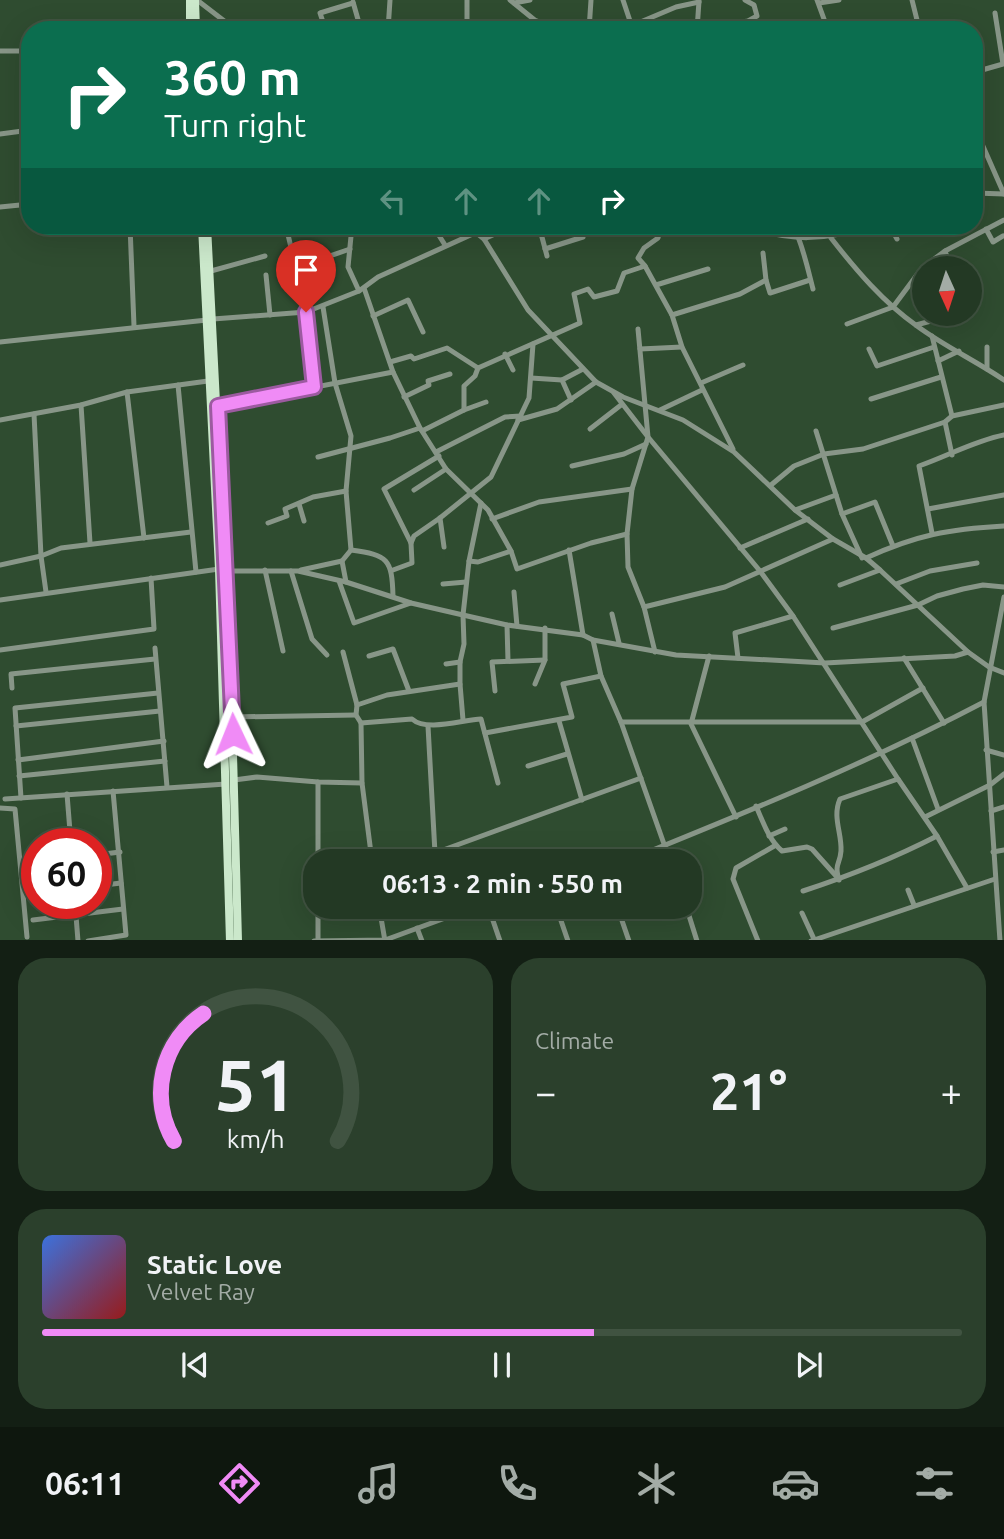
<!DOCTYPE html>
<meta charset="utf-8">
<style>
:root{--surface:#233924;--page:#2b402c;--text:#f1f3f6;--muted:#a3aca6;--line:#405341;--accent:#f08bf6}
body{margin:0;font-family:Ubuntu,sans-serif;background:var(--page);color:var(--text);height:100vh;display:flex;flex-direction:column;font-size:26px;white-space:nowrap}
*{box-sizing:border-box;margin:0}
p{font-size:23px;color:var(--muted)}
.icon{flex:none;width:38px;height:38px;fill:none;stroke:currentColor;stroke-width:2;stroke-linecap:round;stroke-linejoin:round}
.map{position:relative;height:940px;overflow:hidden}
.sheet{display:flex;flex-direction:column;gap:18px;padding:18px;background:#131f14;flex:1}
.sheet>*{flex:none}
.hud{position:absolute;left:21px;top:21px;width:962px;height:214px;border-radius:28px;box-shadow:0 7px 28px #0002,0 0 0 2px var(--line);background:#0b6e4f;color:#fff;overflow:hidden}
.needle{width:46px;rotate:177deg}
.tools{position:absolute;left:912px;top:256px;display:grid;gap:14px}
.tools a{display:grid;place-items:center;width:70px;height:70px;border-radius:50%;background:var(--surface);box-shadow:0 7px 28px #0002,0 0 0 2px var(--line);font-size:35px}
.speed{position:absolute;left:21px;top:828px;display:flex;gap:14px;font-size:35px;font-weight:700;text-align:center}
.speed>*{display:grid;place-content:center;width:91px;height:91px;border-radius:50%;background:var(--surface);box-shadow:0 7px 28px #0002,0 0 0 2px var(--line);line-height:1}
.speed .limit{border:10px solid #d22;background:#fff;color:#111}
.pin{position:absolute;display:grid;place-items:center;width:60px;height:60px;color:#fff;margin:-72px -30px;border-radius:50% 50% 50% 0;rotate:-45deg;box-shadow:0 0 7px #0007}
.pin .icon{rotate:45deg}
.me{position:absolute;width:77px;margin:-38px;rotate:358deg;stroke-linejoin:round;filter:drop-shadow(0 0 5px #0008)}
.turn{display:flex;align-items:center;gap:24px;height:147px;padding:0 28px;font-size:32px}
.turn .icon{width:91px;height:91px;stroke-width:2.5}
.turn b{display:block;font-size:49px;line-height:60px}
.lanes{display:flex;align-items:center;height:66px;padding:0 28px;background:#0003;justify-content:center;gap:35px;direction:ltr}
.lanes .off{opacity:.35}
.big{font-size:52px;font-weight:600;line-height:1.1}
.sheet .card{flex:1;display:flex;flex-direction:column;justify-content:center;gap:10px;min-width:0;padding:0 24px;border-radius:28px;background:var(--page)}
.sheet .dial{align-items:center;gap:0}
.dial svg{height:182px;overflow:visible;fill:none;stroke:var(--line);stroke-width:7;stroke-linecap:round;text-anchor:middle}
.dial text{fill:var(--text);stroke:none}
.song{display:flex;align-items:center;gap:21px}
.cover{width:84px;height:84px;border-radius:10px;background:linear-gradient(135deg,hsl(220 70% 55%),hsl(0 70% 35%))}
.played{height:7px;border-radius:4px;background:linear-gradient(90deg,var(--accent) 60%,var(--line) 60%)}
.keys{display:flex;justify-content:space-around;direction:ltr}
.heat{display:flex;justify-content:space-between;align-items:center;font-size:38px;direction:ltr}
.sheet .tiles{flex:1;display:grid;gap:18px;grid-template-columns:1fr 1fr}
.card:last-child{grid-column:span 2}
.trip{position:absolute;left:303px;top:849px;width:399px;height:70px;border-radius:28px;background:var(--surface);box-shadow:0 7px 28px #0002,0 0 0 2px var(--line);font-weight:600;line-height:70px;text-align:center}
.tabs{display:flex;height:112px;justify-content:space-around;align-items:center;background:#0e170e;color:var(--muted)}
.tabs .icon{width:49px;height:49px}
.tabs .active{color:var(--accent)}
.tabs b{font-size:32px;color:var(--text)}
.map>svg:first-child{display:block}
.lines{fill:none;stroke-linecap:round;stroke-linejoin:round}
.minor{stroke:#889688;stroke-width:5}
.primary{stroke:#cbe8cb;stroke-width:8}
.route-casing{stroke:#9c5aa0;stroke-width:18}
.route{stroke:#f08bf6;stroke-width:12}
</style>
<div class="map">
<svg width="1004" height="941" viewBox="0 0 1004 941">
<rect width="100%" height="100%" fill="#2f4c30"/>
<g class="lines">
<g class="minor">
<polyline points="197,0 236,30"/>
<polyline points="467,0 467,30"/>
<polyline points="510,0 547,30"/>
<polyline points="623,0 633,30"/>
<polyline points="817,0 828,30"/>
<polyline points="912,0 917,20 923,30"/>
<polyline points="353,2 361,30"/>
<polyline points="514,3 530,0"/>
<polyline points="819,3 839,0"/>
<polyline points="788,22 790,30"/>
<polyline points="324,25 320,13 353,3"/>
<polyline points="377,30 410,30"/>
<polyline points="388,30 390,0"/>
<polyline points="515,30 537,21"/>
<polyline points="589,30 591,0"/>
<polyline points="616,30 631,26 676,7 699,2"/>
<polyline points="697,30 699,1"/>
<polyline points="698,30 748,21 757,16 754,5 745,0"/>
<polyline points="900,30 917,20"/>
<polyline points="0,51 30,51"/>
<polyline points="975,72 1003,64 995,13"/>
<polyline points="975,128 1004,194"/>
<polyline points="0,134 30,130"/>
<polyline points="975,193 1004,194"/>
<polyline points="0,207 30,204"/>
<polyline points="130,226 134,326"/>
<polyline points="286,226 306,312 314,387"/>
<polyline points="352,226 348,267 359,291"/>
<polyline points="433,226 445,245"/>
<polyline points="468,226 484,239 528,310 596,382 623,397 683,420 734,452 795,510 833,539 866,558 880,570 968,652 989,667 1004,673"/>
<polyline points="539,226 547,256"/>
<path d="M652,226C665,234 685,231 699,226"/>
<path d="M748,226C787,242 828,241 866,226"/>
<path d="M793,226C802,241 808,270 813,289"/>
<polyline points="890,226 897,239"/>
<polyline points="986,229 993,242 1003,236"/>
<polyline points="660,230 658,238 644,248 638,258 645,266 672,315 682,347 733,449"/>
<path d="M831,238C856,270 883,302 917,326C944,346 976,361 1004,380"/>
<polyline points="484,239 512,226"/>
<polyline points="545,249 583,237"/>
<polyline points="945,251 951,268"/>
<polyline points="321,259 350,249"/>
<polyline points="211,271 265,256"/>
<polyline points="266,275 270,315"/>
<polyline points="766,280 770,293 810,280"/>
<polyline points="656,285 708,269"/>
<polyline points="364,288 393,372 420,428 446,469 488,510 511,551 517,569 591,543 627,534"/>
<polyline points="323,307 335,383 351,436 346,491 351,550"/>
<polyline points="672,315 740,294 766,280 763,253"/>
<polyline points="373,316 408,300 423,332"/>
<polyline points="213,319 306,312 359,291 378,277 475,233"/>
<polyline points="847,324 893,307 922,268 945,251 1004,220"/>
<polyline points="916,325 961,313"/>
<polyline points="638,329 648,437 760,571 793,616 898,779 937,836 967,888"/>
<polyline points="932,336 952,416"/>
<polyline points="0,342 207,320"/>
<polyline points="640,349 682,347"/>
<polyline points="869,349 877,366 934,347"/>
<polyline points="505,354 513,370"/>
<polyline points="938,361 959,351"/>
<polyline points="390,362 411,356 414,359 447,348 478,368"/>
<polyline points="987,369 987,347"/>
<polyline points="531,378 562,380 571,400"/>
<polyline points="562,380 583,369"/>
<polyline points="701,383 743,365"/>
<polyline points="178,385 196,572"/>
<polyline points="127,392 144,538"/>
<polyline points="614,393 648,437 632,489 627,534 628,567 644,607 655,652"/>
<polyline points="404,397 429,385 428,381 450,374"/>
<polyline points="871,399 941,377"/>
<polyline points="81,405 90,543"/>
<polyline points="218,406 393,372"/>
<polyline points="464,410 464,386 475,376 478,368 580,323 574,294 588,289 594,297 617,291 624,273 645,266"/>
<polyline points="660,410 702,390"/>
<polyline points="34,414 41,556 46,592"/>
<polyline points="0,420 81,405 127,392 208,381"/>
<polyline points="518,420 557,409 596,382"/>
<polyline points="945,422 952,455"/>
<polyline points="590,429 621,405"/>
<polyline points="422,431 464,410 486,402"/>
<polyline points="816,431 842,514 862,558"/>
<polyline points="436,452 505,417 521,416"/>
<polyline points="318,457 390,438 420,428"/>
<polyline points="572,466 624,454 646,444"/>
<polyline points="771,485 794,466 824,454 863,449 945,422 952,416 1004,405"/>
<polyline points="414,490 446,469"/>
<polyline points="299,504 304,521"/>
<polyline points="928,509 1004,495"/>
<polyline points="795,510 836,495"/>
<polyline points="842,514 875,502 893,546"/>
<polyline points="440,518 444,547"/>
<polyline points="492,519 539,502 632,489"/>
<polyline points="268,523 287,516 285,509 313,497 346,491"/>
<path d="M932,533L919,466C948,456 974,441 1004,435"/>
<polyline points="411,543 414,536 440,518 491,477 529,398 533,344"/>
<polyline points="740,548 808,519"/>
<polyline points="569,550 583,635"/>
<path d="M866,558C916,535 949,529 1004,526"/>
<polyline points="342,561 346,582"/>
<polyline points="469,561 478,562 511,551"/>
<polyline points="0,565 41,556 61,548 191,532"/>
<polyline points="265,570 283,651"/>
<path d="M301,570L342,561L351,550C388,555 392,559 393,596"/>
<polyline points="393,570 412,563 411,543 384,489 439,456"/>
<polyline points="225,571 298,571 346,582 411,603 463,615 507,625 583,635 593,640 676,655 825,663 955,656 968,652"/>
<polyline points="291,571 312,639 327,655"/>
<polyline points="339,581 354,623 411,603"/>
<polyline points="443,584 466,582"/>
<polyline points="896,584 930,571 977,563"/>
<polyline points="840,585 880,570"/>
<polyline points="514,592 517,626"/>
<polyline points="0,600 219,569"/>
<polyline points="644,607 725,587 833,539"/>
<polyline points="612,614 619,643"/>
<polyline points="507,625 508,661"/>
<polyline points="833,628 918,605 937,596 963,589 983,585 1004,587"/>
<polyline points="593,640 601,676 621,722 670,861"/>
<polyline points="155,648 167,787"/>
<polyline points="0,650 154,629 151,578"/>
<polyline points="343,652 357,705 356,715 361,723 362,783 372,861"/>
<polyline points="369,656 393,649 409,691"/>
<polyline points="709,656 691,724 736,817"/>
<polyline points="738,658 735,633 793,616"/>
<polyline points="904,658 944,723"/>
<polyline points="446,664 460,662"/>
<polyline points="535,684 545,660 545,628"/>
<polyline points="12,688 11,674 155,659"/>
<polyline points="495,691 492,662 545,660"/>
<polyline points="357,705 387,695 460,684"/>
<polyline points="232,717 356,715"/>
<polyline points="463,720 460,684 460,662 464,644 463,615 469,561 481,503"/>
<polyline points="559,721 582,800"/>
<polyline points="621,722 862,722 923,688"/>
<path d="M361,723L412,719C426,732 462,720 481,719L498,783"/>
<polyline points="16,726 160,711"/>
<polyline points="428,726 435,853"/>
<polyline points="485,733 572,717 563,684 601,676"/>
<polyline points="912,738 938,809"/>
<polyline points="986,750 1004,755"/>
<polyline points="18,760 164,741"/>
<polyline points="528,766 567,754"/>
<polyline points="19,776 165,761"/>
<polyline points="234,780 257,777 318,782 362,783"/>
<polyline points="318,782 318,861"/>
<polyline points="67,794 71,844"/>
<polyline points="21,798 15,708 158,693"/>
<polyline points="5,799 226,784"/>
<path d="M756,806C763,822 769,840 782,851L807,847L812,849L837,877"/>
<polyline points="0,808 15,809 27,937"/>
<polyline points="991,811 1004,807"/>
<polyline points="925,817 990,785 1004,774"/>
<polyline points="769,836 785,829"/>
<polyline points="993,852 1004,850"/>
<polyline points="96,855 120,852"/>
<polyline points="402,861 435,853 641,778"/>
<path d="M626,861C747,812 868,763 984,702"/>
<polyline points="26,863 37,861"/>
<path d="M839,880C834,863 840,865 841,851C842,833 832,817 840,799L898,779"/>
<polyline points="96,886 121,883"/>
<polyline points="908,890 914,905"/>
<path d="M803,891C849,876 894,858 937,836"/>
<polyline points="32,892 37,892"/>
<polyline points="75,903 78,941"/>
<polyline points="318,906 318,940"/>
<polyline points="379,906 385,941"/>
<polyline points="488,906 500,941"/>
<polyline points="556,906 568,941"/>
<polyline points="617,906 629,941"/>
<polyline points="686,906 697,941"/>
<polyline points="802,913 814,939"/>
<polyline points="33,920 123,909"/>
<polyline points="417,928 422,941"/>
<polyline points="88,941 126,935 113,791"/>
<polyline points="314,941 385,940 478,906"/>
<polyline points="758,941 733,879 736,868 776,845"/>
<polyline points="811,941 995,879"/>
<polyline points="1000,941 984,702 1004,597"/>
</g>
<g class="primary">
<polyline points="190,0 190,30"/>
<polyline points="195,0 196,30"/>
<polyline points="202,226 219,569 230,941"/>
<polyline points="207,226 232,717 238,941"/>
</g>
</g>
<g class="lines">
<g class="route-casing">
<polyline id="route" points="233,734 218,406 314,387 306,312"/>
</g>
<use href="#route" class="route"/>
</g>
</svg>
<div class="tools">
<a><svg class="needle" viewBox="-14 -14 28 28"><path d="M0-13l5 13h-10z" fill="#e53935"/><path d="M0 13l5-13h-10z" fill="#a3aca6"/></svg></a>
</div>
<div class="speed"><div class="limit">60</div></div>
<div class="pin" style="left:306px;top:312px;background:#d93025"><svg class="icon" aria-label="arrive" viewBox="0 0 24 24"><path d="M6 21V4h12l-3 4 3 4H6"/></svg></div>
<svg class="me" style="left:233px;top:734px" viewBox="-20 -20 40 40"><path d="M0-17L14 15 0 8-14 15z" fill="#f08bf6" stroke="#fff" stroke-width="4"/></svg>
<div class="trip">06:13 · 2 min · 550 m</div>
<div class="hud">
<div class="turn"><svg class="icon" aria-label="right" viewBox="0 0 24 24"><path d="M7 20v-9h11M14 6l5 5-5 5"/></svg><div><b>360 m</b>Turn right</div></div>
<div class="lanes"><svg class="icon off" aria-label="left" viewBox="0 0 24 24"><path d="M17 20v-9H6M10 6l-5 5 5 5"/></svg><svg class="icon off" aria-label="ahead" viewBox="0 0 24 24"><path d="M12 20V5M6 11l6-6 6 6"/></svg><svg class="icon off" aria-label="ahead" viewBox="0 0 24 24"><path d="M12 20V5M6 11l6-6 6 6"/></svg><svg class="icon" aria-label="right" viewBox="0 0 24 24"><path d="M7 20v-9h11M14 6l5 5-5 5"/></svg></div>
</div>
</div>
<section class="sheet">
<div class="tiles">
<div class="card dial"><svg viewBox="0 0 100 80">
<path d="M14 69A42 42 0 1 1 86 69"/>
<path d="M14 69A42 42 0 0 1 27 13" stroke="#f08bf6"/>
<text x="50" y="56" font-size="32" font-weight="700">51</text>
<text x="50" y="72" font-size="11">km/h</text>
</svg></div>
<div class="card"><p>Climate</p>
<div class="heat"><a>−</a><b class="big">21°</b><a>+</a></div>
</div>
<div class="card">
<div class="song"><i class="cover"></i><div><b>Static Love</b><p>Velvet Ray</p></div></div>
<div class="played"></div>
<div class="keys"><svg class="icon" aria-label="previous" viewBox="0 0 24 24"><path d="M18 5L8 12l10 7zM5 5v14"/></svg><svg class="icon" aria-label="pause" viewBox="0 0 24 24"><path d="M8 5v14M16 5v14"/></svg><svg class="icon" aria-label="next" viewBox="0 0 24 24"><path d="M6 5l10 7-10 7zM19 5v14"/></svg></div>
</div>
</div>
</section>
<nav class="tabs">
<b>06:11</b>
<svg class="icon active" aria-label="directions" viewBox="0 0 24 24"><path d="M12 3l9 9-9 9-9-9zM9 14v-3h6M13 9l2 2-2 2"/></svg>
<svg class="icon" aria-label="music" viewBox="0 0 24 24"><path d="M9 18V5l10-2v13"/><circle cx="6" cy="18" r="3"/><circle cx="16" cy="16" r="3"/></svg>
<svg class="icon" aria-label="phone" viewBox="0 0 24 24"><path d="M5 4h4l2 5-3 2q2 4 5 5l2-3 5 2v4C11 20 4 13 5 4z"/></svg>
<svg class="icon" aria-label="climate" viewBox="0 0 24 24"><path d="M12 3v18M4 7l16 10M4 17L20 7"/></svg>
<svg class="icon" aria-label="car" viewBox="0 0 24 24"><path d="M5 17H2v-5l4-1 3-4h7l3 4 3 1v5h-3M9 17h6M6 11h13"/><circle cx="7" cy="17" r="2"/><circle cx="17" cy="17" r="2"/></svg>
<svg class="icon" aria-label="filters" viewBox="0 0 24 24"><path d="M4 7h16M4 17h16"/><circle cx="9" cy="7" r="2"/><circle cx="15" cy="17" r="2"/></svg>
</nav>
